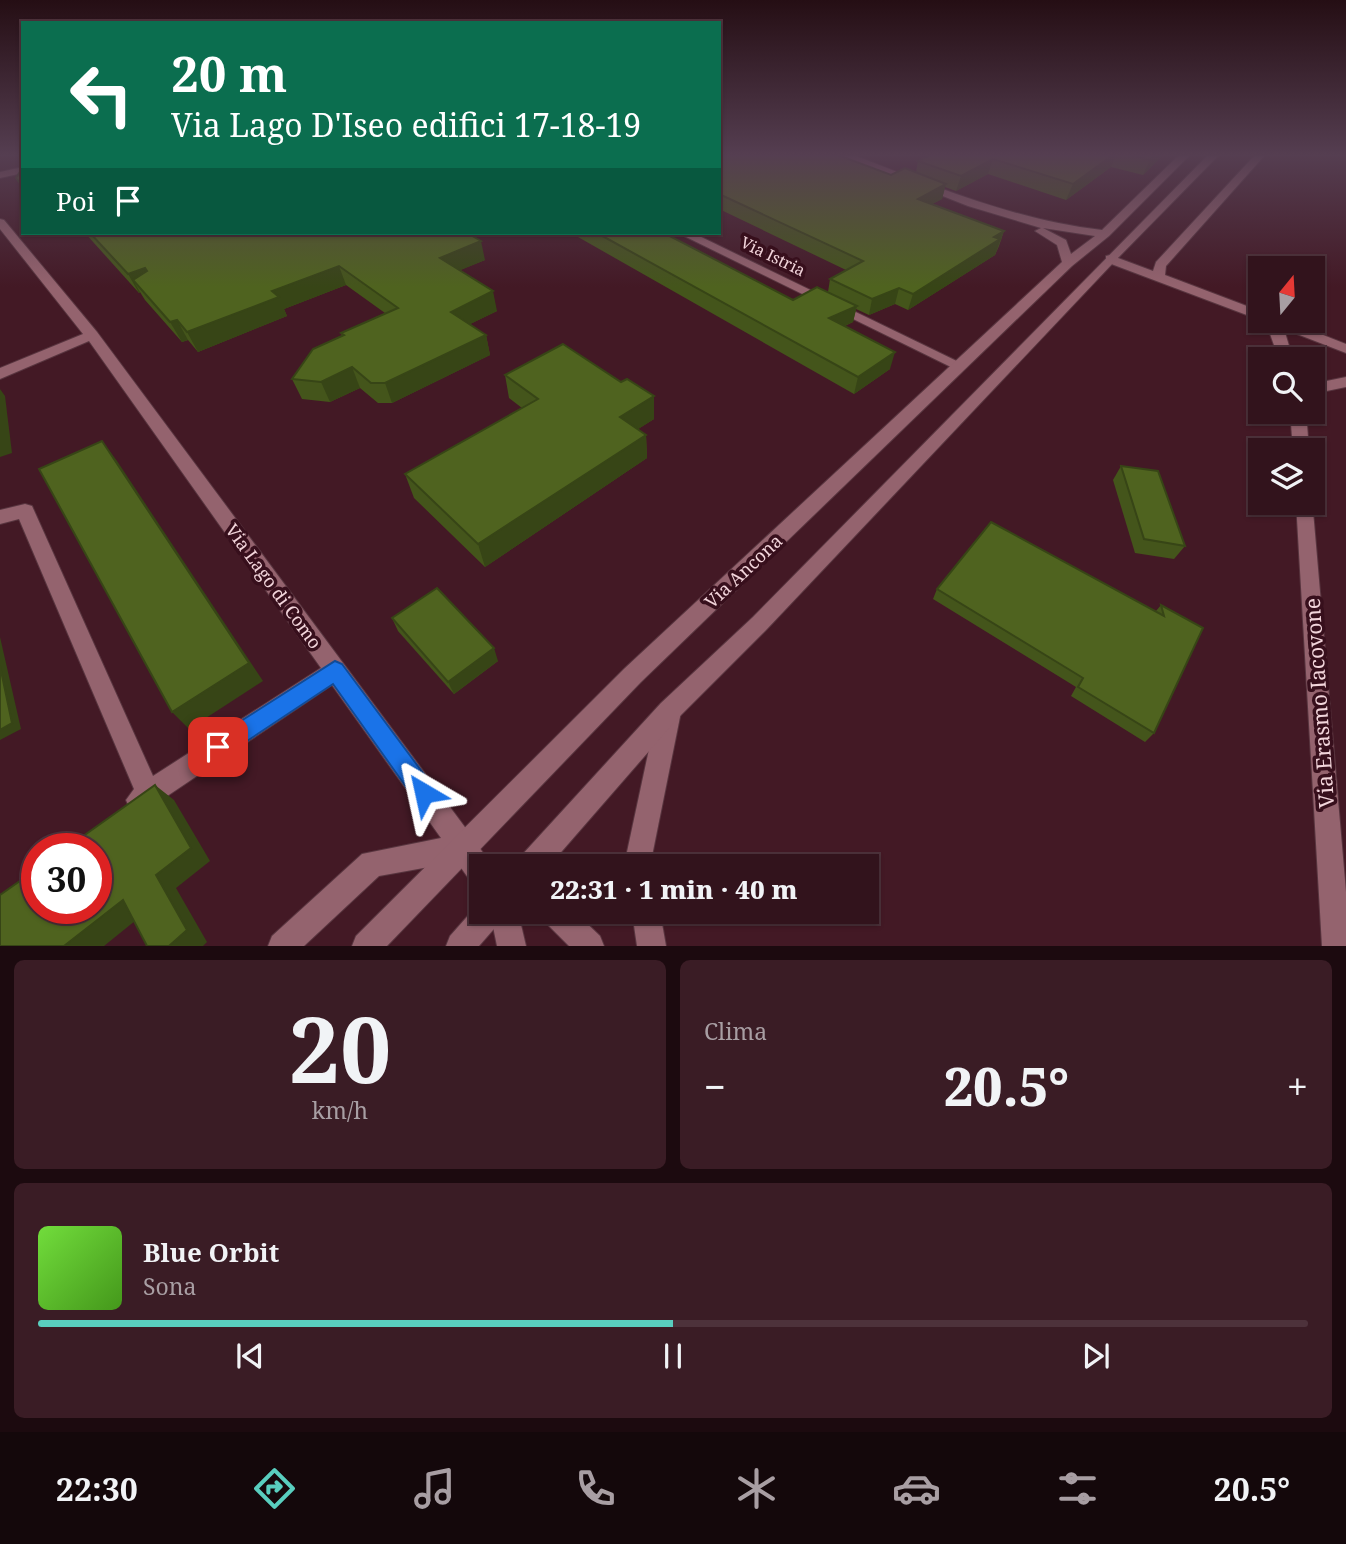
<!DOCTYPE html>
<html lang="it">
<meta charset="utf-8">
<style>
:root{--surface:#32131c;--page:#3a1c25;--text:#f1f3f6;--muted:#a89ea3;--line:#4d323b;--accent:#59cebf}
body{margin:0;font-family:"Noto Serif",serif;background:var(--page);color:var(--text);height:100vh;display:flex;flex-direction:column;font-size:26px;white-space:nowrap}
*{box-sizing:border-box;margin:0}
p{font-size:23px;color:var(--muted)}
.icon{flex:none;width:38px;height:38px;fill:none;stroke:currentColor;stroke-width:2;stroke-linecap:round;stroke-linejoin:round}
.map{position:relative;height:946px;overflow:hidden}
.details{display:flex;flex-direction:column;gap:14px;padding:14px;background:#1c0a0f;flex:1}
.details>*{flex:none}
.guide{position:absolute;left:21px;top:21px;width:700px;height:214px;border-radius:0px;box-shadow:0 2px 5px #0004,0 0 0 2px var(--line);background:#0b6e4f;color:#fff;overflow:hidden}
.needle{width:46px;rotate:18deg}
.controls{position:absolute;left:1248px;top:256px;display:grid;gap:14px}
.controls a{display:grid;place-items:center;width:77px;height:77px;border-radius:0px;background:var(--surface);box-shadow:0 2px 5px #0004,0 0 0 2px var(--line);font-size:35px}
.speed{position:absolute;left:21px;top:833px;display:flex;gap:14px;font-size:35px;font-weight:700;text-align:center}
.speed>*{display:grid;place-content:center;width:91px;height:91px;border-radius:50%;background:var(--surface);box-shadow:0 2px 5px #0004,0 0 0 2px var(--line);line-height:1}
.speed .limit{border:10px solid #d22;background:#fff;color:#111}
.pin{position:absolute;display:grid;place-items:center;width:60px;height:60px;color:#fff;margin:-30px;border-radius:14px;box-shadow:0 4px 10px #0006}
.me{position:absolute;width:77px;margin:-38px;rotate:324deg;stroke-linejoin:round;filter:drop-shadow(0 0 5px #0008)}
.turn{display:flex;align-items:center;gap:24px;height:147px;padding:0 35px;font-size:32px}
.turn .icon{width:91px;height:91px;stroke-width:2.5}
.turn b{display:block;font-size:49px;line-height:60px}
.then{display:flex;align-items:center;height:66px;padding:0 35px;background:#0003;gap:14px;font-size:26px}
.big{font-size:52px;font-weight:800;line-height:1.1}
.details .widget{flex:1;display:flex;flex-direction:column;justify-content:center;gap:10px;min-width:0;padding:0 24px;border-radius:10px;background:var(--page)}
.details .dial{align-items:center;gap:0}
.dial b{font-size:91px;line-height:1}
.song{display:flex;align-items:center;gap:21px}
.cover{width:84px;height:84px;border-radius:10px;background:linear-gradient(135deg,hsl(100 70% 55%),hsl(100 70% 35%))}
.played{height:7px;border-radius:4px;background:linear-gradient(90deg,var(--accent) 50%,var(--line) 50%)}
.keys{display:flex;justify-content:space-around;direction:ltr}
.heat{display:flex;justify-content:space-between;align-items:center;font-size:38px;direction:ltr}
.details .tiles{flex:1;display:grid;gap:14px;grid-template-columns:1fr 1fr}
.widget:last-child{grid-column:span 2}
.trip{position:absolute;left:469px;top:854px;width:410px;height:70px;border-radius:0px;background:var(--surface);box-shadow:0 2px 5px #0004,0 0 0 2px var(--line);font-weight:800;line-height:70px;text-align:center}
.dock{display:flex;height:112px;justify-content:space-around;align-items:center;background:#14080b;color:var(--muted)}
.dock .icon{width:49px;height:49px}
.dock .current{color:var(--accent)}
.dock b{font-size:32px;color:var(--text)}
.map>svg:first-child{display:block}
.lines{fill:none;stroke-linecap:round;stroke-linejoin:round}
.minor-casing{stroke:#58353f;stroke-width:2}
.tertiary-casing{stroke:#58353f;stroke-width:2}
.minor{fill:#94636e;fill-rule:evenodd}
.tertiary{fill:#94636e;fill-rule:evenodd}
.wall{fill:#44551b}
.shaded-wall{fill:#374516}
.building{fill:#4f631f;stroke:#374516;stroke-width:2}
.route{fill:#1a73e8;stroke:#114b97;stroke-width:2}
.labels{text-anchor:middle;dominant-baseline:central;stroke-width:7;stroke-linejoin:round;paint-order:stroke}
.far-street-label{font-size:16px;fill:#f2d5db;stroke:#370f1c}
.street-label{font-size:18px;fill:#f2d5db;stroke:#370f1c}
.near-street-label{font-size:21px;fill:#f2d5db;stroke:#370f1c}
</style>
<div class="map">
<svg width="1346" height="946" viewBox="0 0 1346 946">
<rect width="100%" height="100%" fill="#431925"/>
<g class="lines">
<g class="minor-casing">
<g id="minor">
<polygon points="1255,155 1265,155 1166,266 1165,275 1260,311 1260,320 1106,262 1106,256 1110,255 1153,271 1156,262"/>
<polygon points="23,167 23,173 0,178 0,172"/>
<polygon points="0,219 4,220 97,332 473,838 492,866 481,866 481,885 471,882 457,862 379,876 304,946 268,946 272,936 362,854 441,838 332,685 148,809 139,813 130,809 126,800 134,789 19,519 0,524 0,510 25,504 32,506 153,776 321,668 89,341 0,379 0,368 83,334 0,229"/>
<polygon points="678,233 693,233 967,366 960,371 955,369"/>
<polygon points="1265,320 1285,320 1346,344 1346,353 1284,329 1293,359 1279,359"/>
<polygon points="1346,377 1346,387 1312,394 1312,384"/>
<polygon points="1290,411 1306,411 1309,450 1293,450"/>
<polygon points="1312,499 1346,892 1346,946 1322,946 1296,502 1312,502"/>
<polygon points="669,701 677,704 681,712 650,866 624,866 657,712 661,704"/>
<polygon points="490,912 518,912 526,946 497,946"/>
<polygon points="541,912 575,912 600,936 604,946 569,946 545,922"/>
<polygon points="632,912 660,912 666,946 637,946"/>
</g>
</g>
<g class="tertiary-casing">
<g id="tertiary">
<path d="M839,155H853C935,186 1014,220 1102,230L1179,155H1190L1109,236L1072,266L641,682L387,946H352L356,936L625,668L1062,262L1057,245L1035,231L1041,228L968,206ZM1043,228L1095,236L1071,254L1066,240Z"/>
<polygon points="1208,155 1219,155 1114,262 767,629 677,719 549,866 518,866 521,856 661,703 753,617"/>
<polygon points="480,902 481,912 504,912 500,922 479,946 446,946 450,936"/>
</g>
</g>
<use href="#minor" class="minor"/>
<use href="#tertiary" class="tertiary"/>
</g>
<g class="wall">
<polygon points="719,155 891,175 916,172 918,161 930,155 1163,155 1143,175 1111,167 1066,200 988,174 956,191 945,187 942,199 932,204 1004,231 999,246 995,255 908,310 895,304 869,315 856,309 853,322 845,326 890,369 854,394 571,233 664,233 793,300 828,292 830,279 846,270 719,209"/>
<polygon points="85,233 206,233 209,236 485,260 460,270 497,311 470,324 486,335 490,355 392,403 378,403 360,388 330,402 302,399 292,379 342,336 341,333 385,313 346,285 284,309 287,316 198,352 188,340 182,342 145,300 140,292 139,293"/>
<polygon points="505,375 654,419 638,429 646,435 647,458 485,567 414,498 405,474 522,408 509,398"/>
<polygon points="1121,466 1185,546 1174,559 1135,553 1113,480"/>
<polygon points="937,589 1156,611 1161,605 1203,628 1154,733 1145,742 1071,696 1076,687 933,599"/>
<polygon points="392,618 498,661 454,694 398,631"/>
</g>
<g class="shaded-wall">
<polygon points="1113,155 1116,155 1111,167 1066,200 1073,184"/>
<polygon points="1155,155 1163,155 1143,175 1150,160"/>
<polygon points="993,159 988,174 956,191 961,176"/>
<polygon points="946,184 942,199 915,213 918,199"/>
<polygon points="1004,231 995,255 908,310 913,294"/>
<polygon points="481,241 485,260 444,277 440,258"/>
<polygon points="339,266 346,285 284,309 287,316 198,352 187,332 272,291"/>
<polygon points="145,268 156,287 133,280 140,292 139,293 128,274"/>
<polygon points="899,288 895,304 869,315 872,299"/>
<polygon points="493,291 497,311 456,331 451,312"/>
<polygon points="857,306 853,322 826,334 829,318"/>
<polygon points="177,320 188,340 182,342 170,322"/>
<polygon points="486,335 490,355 392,403 385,383"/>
<polygon points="895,352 890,369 854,394 858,377"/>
<polygon points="352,367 360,388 330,402 321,382"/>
<polygon points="0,389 5,396 12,453 0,457"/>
<polygon points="654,396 654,419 621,440 620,417"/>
<polygon points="646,435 647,458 485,567 478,544"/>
<polygon points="102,441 117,461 263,681 189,729 172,712"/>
<polygon points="0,637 21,729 0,740"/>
<polygon points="494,648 498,661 454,694 448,682"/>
<polygon points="155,785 174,800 210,861 176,888 207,942 203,946 169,946 156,875"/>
<polygon points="123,900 146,912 104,946 64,946"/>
</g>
<g class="building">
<polygon points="719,155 838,155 891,175 905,168 946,184 918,199 1004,231 994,237 1000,239 913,294 899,288 872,299 830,279 863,261 719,194"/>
<polygon points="930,155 1113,155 1073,184 993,159 961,176 918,161"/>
<polygon points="1131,155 1155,155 1150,160"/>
<polygon points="23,167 23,187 16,178"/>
<polygon points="90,233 206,233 209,236 217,233 467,233 481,241 440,258 493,291 451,312 486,335 385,383 371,383 352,367 321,382 292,379 313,349 344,335 341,333 398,308 339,266 272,291 279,297 187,332 177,320 170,322 133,280 147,271 145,268 128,274"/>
<polygon points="597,233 664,233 793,300 817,287 857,306 829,318 895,352 858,377"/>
<polygon points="563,344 621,382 627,379 654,396 620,417 646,435 478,544 405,474 538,399 505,375"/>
<polygon points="102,441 249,663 172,712 39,469"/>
<polygon points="1121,466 1158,471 1185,546 1144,539"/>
<polygon points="991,522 1164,616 1161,605 1203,628 1154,733 1078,687 1083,678 937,589"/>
<polygon points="437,588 494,648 448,682 392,618"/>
<polygon points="0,666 12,723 0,730"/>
<polygon points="155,785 191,848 156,875 187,930 169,946 147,946 123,900 64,946 0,946 0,895 37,869 37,908 96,908 96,849 65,849"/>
</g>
<linearGradient id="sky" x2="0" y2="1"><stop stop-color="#250e14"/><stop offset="0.54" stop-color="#553e51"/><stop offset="1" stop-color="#553e51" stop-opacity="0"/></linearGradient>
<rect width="1346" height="287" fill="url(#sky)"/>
<polygon class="route" points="335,661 342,664 432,785 436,793 432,801 424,804 416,801 333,684 226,755 218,758 211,755 207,747 211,740"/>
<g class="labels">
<g class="far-street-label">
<text transform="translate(773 256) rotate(26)">Via Istria</text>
</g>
<g class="street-label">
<text transform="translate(743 571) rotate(-43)">Via Ancona</text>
<text transform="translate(274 586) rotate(54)">Via Lago di Como</text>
</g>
<g class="near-street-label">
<text transform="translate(1319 703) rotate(-94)">Via Erasmo Iacovone</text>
</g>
</g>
</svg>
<div class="controls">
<a><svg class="needle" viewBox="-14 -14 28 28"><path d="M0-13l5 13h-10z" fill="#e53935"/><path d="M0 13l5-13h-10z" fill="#a89ea3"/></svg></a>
<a><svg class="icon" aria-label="search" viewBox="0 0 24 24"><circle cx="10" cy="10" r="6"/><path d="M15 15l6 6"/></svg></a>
<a><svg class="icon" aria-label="layers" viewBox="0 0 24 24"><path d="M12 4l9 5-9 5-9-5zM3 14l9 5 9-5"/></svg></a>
</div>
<div class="speed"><div class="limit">30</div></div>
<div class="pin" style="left:218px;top:747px;background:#d93025"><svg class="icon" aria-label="arrive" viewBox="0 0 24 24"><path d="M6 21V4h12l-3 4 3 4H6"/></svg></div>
<svg class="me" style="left:424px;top:793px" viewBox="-20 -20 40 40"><path d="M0-17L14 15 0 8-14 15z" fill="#1a73e8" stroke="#fff" stroke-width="4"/></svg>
<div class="trip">22:31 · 1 min · 40 m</div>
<div class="guide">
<div class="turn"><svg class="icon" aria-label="left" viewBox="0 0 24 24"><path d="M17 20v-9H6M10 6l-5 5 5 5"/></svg><div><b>20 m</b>Via Lago D'Iseo edifici 17-18-19</div></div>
<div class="then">Poi<svg class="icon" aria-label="arrive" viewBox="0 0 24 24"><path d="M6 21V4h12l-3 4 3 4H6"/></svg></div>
</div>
</div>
<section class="details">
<div class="tiles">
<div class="widget dial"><b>20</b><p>km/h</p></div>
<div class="widget"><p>Clima</p>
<div class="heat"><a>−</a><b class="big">20.5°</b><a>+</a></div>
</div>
<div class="widget">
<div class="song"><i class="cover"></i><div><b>Blue Orbit</b><p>Sona</p></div></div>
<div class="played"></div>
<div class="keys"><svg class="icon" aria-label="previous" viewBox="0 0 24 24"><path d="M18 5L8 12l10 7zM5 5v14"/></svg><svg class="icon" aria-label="pause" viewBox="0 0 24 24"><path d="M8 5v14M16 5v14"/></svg><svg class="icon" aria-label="next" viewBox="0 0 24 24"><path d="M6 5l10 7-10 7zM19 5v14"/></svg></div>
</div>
</div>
</section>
<nav class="dock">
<b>22:30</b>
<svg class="icon current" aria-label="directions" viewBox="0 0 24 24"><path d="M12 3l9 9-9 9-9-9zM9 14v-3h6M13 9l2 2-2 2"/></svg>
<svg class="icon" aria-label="music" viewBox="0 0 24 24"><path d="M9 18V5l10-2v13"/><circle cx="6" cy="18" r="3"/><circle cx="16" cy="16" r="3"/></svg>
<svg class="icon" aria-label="phone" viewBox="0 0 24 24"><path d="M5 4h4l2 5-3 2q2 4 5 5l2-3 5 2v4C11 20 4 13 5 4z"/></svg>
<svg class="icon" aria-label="climate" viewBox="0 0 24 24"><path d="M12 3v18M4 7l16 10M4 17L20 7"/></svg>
<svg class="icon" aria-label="car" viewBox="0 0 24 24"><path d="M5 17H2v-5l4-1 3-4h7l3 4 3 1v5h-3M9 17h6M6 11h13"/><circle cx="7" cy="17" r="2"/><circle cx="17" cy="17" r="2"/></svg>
<svg class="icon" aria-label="filters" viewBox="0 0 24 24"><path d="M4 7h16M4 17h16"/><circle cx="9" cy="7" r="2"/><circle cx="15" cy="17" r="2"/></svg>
<b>20.5°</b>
</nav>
